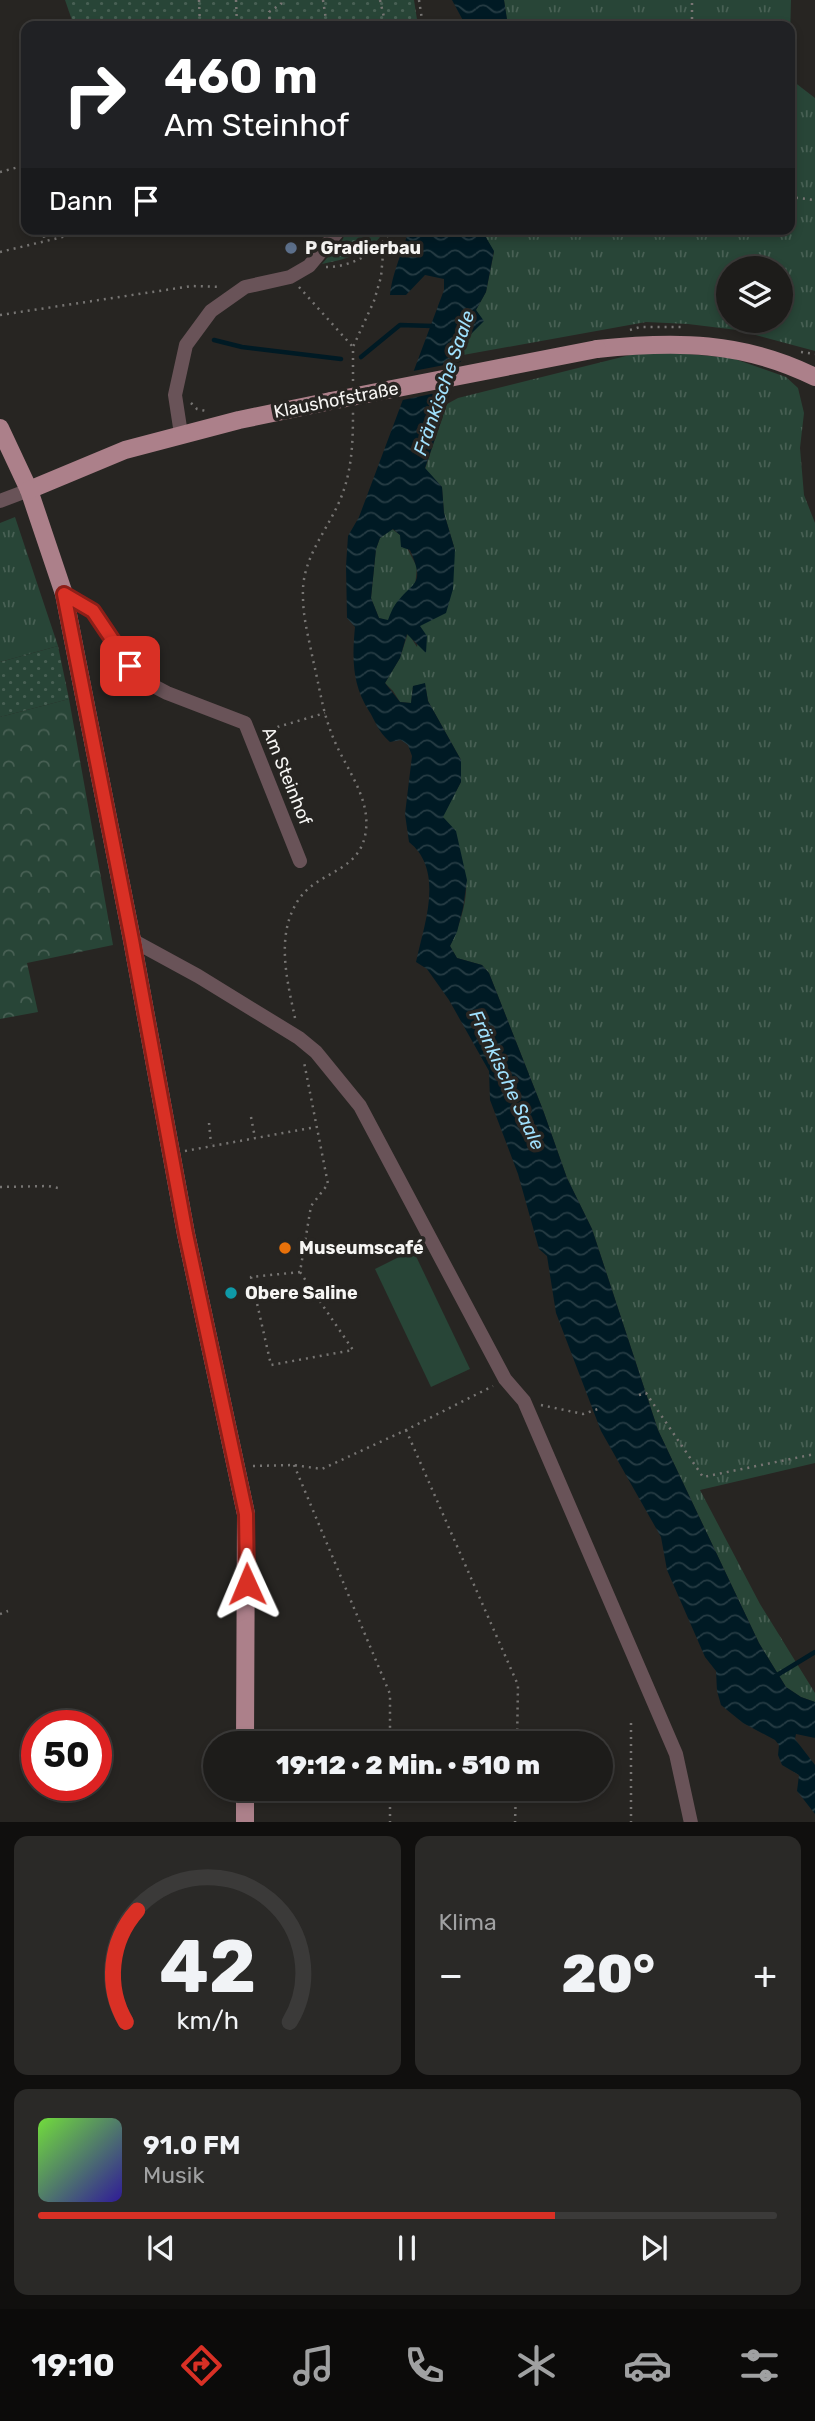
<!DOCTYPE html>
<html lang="de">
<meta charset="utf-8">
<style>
:root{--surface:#1d1c1a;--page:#2a2927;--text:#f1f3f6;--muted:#a0a1a2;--line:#3b3a39;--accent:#d93025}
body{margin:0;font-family:Rubik,sans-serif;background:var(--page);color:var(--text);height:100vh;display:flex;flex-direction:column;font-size:26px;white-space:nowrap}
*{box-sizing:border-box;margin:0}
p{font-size:23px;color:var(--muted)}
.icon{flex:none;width:38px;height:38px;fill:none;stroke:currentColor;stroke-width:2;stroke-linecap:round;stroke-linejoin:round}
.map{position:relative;height:1822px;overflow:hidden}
.drawer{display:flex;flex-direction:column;gap:14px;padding:14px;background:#100f0e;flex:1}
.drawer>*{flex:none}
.guide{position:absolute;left:21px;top:21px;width:774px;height:214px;border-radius:14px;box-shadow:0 4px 10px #0003,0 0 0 2px var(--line);background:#202124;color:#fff;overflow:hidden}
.controls{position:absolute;left:716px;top:256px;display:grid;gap:14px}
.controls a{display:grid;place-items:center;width:77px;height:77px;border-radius:50%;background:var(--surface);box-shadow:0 4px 10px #0003,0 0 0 2px var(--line);font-size:35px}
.speed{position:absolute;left:21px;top:1710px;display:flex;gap:14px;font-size:35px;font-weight:700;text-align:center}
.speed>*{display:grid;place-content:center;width:91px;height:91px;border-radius:50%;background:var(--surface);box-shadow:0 4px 10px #0003,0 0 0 2px var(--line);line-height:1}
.speed .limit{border:10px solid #d22;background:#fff;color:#111}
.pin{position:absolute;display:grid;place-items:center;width:60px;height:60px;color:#fff;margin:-30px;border-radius:14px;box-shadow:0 4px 10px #0006}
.me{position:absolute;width:77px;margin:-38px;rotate:359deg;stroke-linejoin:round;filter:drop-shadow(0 0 5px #0008)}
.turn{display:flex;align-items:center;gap:24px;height:147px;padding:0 28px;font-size:32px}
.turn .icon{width:91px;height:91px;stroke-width:2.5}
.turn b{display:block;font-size:49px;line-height:60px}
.then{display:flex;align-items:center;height:66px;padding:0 28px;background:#0003;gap:14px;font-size:26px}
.big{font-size:52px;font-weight:800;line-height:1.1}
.drawer .widget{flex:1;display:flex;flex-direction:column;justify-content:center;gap:10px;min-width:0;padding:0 24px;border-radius:14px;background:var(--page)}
.drawer .dial{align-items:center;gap:0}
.dial svg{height:182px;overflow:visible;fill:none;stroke:var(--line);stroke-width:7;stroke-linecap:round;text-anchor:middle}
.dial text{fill:var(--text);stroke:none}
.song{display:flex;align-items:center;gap:21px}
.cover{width:84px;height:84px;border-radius:10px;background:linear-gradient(135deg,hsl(100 70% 55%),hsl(250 70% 35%))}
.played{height:7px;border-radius:4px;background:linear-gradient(90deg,var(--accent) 70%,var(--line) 70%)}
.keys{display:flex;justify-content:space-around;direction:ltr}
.heat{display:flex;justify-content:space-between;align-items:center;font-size:38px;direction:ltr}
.drawer .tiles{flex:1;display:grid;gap:14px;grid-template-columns:1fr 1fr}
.widget:last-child{grid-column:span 2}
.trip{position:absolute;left:203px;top:1731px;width:410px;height:70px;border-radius:35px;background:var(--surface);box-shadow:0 4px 10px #0003,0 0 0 2px var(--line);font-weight:800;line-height:70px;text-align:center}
.tabs{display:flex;height:112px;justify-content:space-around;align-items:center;background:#0c0b0a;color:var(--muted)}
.tabs .icon{width:49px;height:49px}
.tabs .on{color:var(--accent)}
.tabs b{font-size:32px;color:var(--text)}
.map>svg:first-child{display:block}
.grass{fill:url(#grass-tufts);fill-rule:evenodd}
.forest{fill:url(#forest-crowns)}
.park{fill:url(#park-dots)}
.garden{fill:#284537}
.water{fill:url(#water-waves);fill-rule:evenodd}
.pier{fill:#272522}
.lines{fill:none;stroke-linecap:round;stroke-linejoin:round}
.stream{stroke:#001a24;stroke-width:4.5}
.path{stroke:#777573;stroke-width:2.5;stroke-dasharray:2 5;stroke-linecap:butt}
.minor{stroke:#695358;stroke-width:14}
.major{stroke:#ac808a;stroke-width:18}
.major-bridge{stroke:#ac808a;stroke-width:18}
.route-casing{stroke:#8d1f18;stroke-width:18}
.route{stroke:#d93025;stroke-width:12}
.service-dot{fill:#5c6f8a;stroke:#272522;stroke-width:2.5}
.food-dot{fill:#e8710a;stroke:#272522;stroke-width:2.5}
.culture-dot{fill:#0f9aa8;stroke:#272522;stroke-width:2.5}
.labels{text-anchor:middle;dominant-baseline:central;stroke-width:7;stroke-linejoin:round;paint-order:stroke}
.poi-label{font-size:18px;font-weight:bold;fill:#f6f5f3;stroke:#272522;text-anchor:start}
.street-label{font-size:18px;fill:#f6f5f3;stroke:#272522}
.water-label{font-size:19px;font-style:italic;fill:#a0e1fe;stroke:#272522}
</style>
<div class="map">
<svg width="815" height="1823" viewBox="0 0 815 1823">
<defs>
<pattern id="grass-tufts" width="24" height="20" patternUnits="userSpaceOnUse" patternTransform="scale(1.75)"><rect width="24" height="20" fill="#284537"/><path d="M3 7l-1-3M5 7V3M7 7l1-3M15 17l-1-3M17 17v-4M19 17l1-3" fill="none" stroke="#486054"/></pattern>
<pattern id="forest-crowns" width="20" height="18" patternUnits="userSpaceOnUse" patternTransform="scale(1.75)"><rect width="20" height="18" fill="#284537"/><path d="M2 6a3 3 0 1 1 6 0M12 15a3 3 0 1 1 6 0" fill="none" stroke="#486054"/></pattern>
<pattern id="park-dots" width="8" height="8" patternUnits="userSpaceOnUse" patternTransform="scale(1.75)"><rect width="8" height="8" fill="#284537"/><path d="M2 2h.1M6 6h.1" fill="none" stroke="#486054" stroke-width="1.8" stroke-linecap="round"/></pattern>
<pattern id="water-waves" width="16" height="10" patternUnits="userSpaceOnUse" patternTransform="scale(1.75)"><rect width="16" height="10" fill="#001a24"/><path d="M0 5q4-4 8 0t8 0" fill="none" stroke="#263c44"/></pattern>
</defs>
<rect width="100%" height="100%" fill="#272522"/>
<g class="grass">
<path d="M504,0H791L789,78L815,98V351L737,330L688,324L646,322L463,355V342L483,321L476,310L486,292L494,252L481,229H789V26H508ZM728,268H780V320H728Z"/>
<path d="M638,353H677L732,358L786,377L798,388L804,413L800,448L804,495L815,523V1463L700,1490L760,1604L815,1693V1702L801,1697L786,1687L759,1643L658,1430L592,1229L567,1178L543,1110L489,973L482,965L457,958L450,946C459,927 468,901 466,880C465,866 448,833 442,817L461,782V760L428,701L425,684L413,686L411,703L400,702L393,691L385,683L400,658L408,633L417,647L420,626L455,550L444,513L442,487L425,469L447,404L458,398Z"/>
<polygon points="15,517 58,646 0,662 0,523"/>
<polygon points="392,529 400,535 417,567 415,586 396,604 388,621 379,618 371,598 376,549 380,538"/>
</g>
<polygon class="forest" points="69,699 113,945 27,963 38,1012 0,1019 0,717"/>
<g class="park">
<polygon points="65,0 414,0 418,26 74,26"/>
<path d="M346,229H385C373,253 346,259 322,264L343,239Z"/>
<polygon points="58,646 69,699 0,717 0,662"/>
</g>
<polygon class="garden" points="413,1250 470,1369 431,1387 375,1269"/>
<g class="water">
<polygon points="452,0 504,0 508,26 466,26"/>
<path d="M409,229H481L494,251L486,292L476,310L484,321L463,342V355L425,468L442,487L444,513L455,550L453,589L446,613L420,626L427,636L426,653L407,634L400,658L385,683L400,702L411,703L413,686L425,683L428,701L461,760V782L443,817L456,831L467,880L463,908L457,932L450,946L457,958L482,965L489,973L543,1110L567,1178L592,1229L658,1430L759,1643L786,1687L801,1697L815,1702V1738L796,1734L795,1739L815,1765V1814L797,1791L799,1775L782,1765L778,1755L779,1745L775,1740L743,1723L721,1705L717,1691L716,1671L705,1657L667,1570L661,1537L601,1431L556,1313L547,1256L539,1249L518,1174L490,1100L489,1071L449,1000L427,969L416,962C424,924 445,871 409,842L405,814L412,756L408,745L401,740L390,742C377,730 377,724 369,711C352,685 352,658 355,627L347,618L346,566L348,536L359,517L444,290V279L425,275L406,295H390C392,273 403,251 409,229ZM393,529L400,535L401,547L410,550C426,587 413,580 395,605C392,609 390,615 388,620L379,618L371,598L376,549L380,538Z"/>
</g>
<polygon class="pier" points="465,361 455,389 398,401 408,372"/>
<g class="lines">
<g class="stream">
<polyline points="214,340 242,347 341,359"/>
<polyline points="361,357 400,325 433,326"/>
<polyline points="774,1677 815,1652"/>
</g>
<g class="path">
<polyline points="199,0 200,26"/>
<polyline points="236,0 237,26"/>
<polyline points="323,0 327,26"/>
<polyline points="380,0 386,26"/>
<polyline points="419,0 423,26"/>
<polyline points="270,26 269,12 281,4 281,0"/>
<polyline points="692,26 692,0"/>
<polyline points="0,172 26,165"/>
<polyline points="789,197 815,200"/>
<polyline points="42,229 45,241"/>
<polyline points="0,252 75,234 74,229"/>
<path d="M326,267C354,267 378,251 393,229"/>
<polyline points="299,287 353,347"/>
<polyline points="0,315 192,286 221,287"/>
<polyline points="630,330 640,327 682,327"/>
<polyline points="801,352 815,354"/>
<polyline points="353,381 353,347 374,301 381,277 384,243"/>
<polyline points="191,403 197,409 206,411"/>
<polyline points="264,731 325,713"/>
<path d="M295,1018C287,980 275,934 299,899C319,870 361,873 366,830C370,794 342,764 331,732C322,709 319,684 313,660C309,639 303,618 303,597C301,559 326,533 340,500C352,472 353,442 353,412"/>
<polyline points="251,1117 255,1138"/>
<polyline points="209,1123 211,1144"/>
<polyline points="185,1151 316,1127"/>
<polyline points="0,1187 48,1186 58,1188"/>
<polyline points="300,1272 251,1277 271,1365 353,1350 300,1272 311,1206 328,1184 304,1062"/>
<polyline points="639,1395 646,1393 703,1477 815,1454"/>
<polyline points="541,1405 583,1414 598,1409"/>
<polyline points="406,1430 518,1685 517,1743"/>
<polyline points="294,1465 390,1694 390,1743"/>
<polyline points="253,1466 294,1465 322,1469 406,1430 493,1386"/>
<polyline points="0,1614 8,1611"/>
<polyline points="390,1823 390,1788"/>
<polyline points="515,1823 516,1788"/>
<polyline points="631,1823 631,1723"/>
</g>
<g class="minor">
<polyline points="181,434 175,395 186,345 211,311 245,287 290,277 309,266 339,230"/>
<polyline points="0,501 29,490"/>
<polyline points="64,594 93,611 130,665 146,682 167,693 245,723 300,861"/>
<polyline points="132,940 198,976 299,1038 316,1052 360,1106 505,1379 524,1401 676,1754 691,1823"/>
</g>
<g class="major">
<path d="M597,349C675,341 743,341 815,377"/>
<polyline points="0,428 29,490 64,594 132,940 186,1234 246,1514 245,1743"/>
<polyline points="29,490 125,450 239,420 331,401"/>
<polyline points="245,1788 245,1823"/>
</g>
<polyline class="major-bridge" points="331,401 597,349"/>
</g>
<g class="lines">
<g class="route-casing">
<polyline id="route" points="130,666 93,611 64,594 132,940 186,1234 246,1514 247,1584"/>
</g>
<use href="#route" class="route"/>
</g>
<circle class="service-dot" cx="291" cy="248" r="7"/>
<circle class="food-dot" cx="285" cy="1248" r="7"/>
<circle class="culture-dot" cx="231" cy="1293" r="7"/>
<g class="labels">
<g class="poi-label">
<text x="305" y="248">P Gradierbau</text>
<text x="299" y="1248">Museumscafé</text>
<text x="245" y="1293">Obere Saline</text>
</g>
<g class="street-label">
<text transform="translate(336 400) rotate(-11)">Klaushofstraße</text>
<text transform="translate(287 776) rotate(68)">Am Steinhof</text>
</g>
<g class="water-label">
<text transform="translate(444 383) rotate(-71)">Fränkische Saale</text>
<text transform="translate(507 1080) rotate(65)">Fränkische Saale</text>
</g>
</g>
</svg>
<div class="controls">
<a><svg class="icon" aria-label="layers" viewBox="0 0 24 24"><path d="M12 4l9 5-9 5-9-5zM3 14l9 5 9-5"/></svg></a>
</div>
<div class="speed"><div class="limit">50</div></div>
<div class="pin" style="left:130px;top:666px;background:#d93025"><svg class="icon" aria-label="arrive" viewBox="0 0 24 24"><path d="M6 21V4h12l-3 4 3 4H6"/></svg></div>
<svg class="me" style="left:247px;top:1584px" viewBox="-20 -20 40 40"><path d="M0-17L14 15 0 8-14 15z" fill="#d93025" stroke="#fff" stroke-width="4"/></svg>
<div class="trip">19:12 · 2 Min. · 510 m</div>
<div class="guide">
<div class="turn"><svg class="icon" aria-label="right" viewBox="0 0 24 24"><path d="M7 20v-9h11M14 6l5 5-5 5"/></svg><div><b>460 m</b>Am Steinhof</div></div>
<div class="then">Dann<svg class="icon" aria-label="arrive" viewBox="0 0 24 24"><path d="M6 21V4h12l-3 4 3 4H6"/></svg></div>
</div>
</div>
<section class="drawer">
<div class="tiles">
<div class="widget dial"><svg viewBox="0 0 100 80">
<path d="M14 69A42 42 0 1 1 86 69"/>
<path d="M14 69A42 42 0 0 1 19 20" stroke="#d93025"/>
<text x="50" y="56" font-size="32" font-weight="700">42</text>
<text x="50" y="72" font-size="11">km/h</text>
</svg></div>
<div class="widget"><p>Klima</p>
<div class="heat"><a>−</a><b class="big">20°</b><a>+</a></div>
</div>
<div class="widget">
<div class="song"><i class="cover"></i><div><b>91.0 FM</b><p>Musik</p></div></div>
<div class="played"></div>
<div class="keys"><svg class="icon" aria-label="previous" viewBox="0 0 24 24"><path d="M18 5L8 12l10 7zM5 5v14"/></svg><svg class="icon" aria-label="pause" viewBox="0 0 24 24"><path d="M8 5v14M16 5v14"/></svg><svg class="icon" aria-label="next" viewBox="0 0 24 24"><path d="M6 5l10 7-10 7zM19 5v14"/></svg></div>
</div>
</div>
</section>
<nav class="tabs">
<b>19:10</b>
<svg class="icon on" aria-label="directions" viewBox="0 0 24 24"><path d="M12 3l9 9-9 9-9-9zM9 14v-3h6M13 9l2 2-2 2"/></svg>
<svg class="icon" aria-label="music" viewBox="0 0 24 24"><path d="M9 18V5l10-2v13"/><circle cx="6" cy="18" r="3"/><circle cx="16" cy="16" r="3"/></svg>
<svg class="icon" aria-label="phone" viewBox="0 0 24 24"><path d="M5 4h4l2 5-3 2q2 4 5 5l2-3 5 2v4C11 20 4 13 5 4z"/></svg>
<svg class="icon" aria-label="climate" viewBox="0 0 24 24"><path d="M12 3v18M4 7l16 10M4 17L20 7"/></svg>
<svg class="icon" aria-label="car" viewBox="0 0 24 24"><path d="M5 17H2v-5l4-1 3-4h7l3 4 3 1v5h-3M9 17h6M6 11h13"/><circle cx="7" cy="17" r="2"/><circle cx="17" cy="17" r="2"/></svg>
<svg class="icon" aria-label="filters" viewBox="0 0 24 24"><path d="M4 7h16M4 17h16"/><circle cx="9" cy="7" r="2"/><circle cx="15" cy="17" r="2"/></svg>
</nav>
